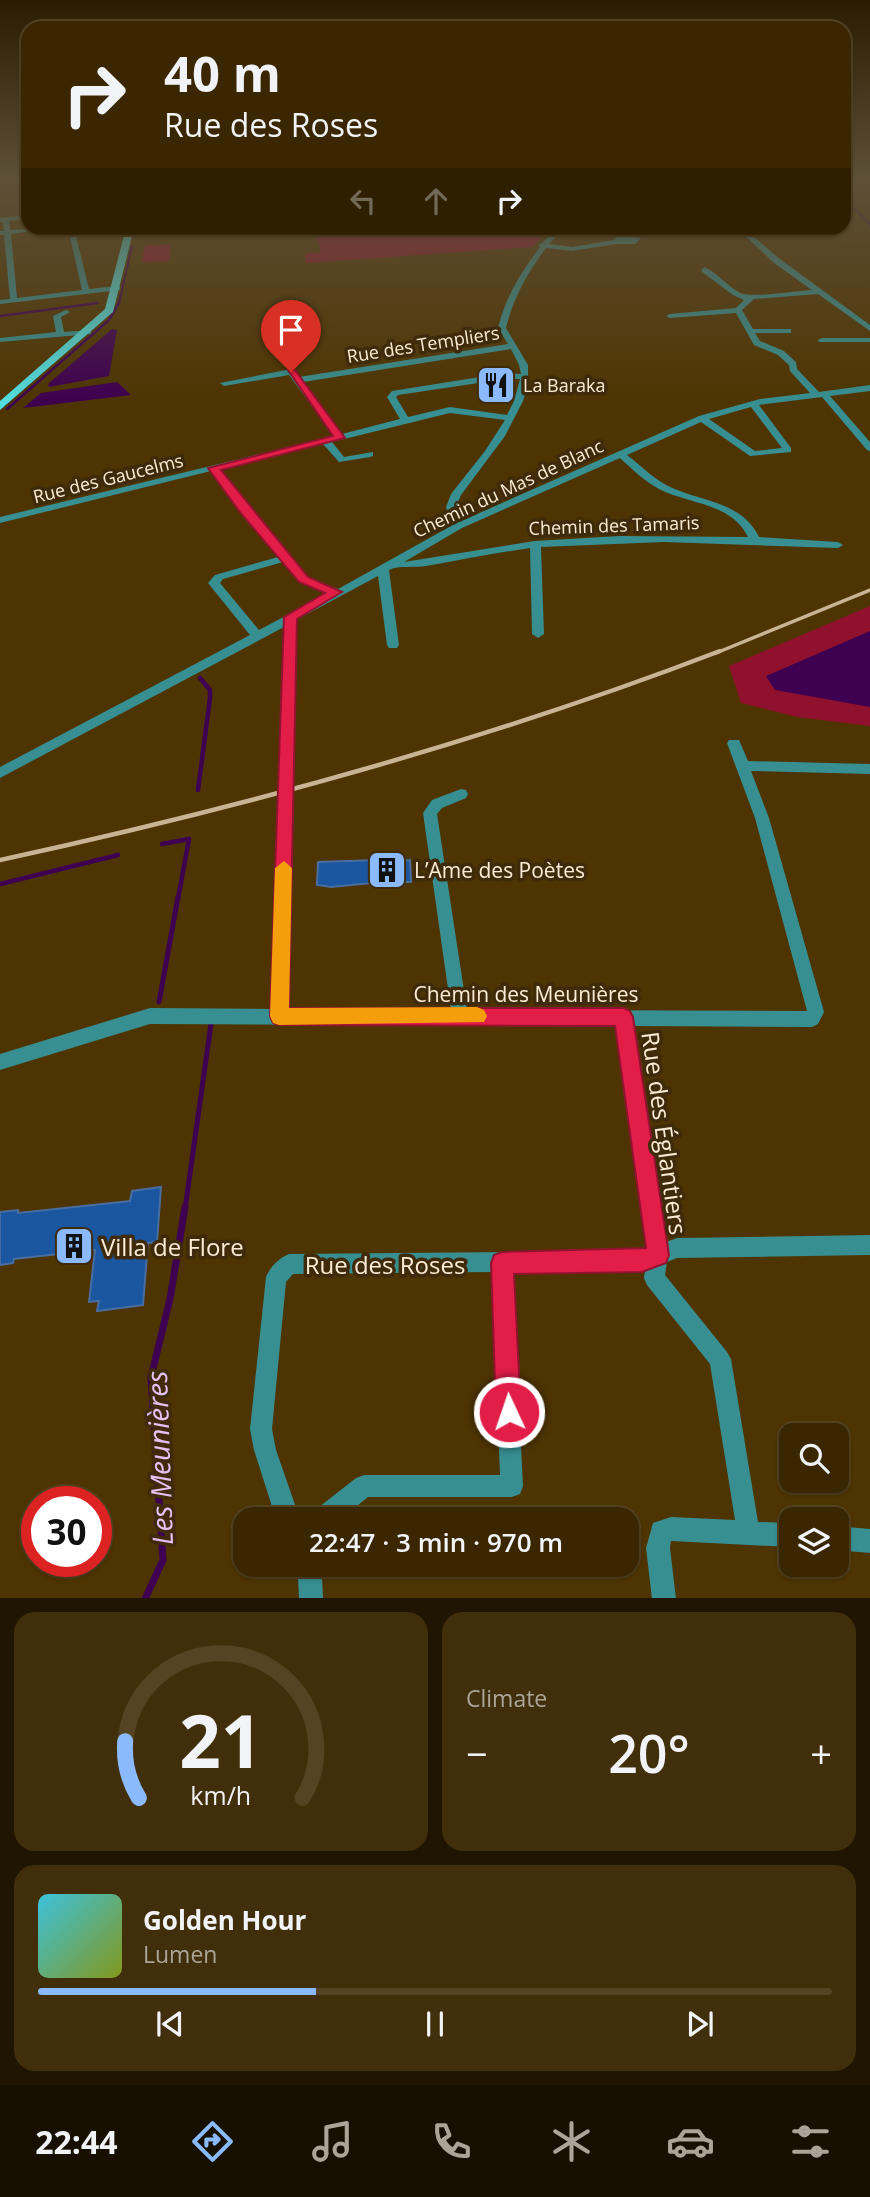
<!DOCTYPE html>
<meta charset="utf-8">
<style>
:root{--surface:#3a2701;--page:#412f0b;--text:#f1f3f6;--muted:#aba599;--line:#544423;--accent:#8abafc}
body{margin:0;font-family:"Open Sans",sans-serif;background:var(--page);color:var(--text);height:100vh;display:flex;flex-direction:column;font-size:26px;white-space:nowrap}
*{box-sizing:border-box;margin:0}
p{font-size:23px;color:var(--muted)}
.icon{flex:none;width:38px;height:38px;fill:none;stroke:currentColor;stroke-width:2;stroke-linecap:round;stroke-linejoin:round}
.map{position:relative;height:1598px;overflow:hidden}
.drawer{display:flex;flex-direction:column;gap:14px;padding:14px;background:#201501;flex:1}
.drawer>*{flex:none}
.top-card{position:absolute;left:21px;top:21px;width:830px;height:214px;border-radius:21px;box-shadow:0 2px 5px #0004,0 0 0 2px var(--line);background:#3a2701;color:var(--text);overflow:hidden}
.buttons{position:absolute;left:779px;top:1423px;display:grid;gap:14px}
.buttons a{display:grid;place-items:center;width:70px;height:70px;border-radius:14px;background:var(--surface);box-shadow:0 2px 5px #0004,0 0 0 2px var(--line);font-size:35px}
.speed{position:absolute;left:21px;top:1486px;display:flex;gap:14px;font-size:35px;font-weight:700;text-align:center}
.speed>*{display:grid;place-content:center;width:91px;height:91px;border-radius:50%;background:var(--surface);box-shadow:0 2px 5px #0004,0 0 0 2px var(--line);line-height:1}
.speed .limit{border:10px solid #d22;background:#fff;color:#111}
.pin{position:absolute;display:grid;place-items:center;width:60px;height:60px;color:#fff;margin:-72px -30px;border-radius:50% 50% 50% 0;rotate:-45deg;box-shadow:0 0 7px #0007}
.pin .icon{rotate:45deg}
.me{position:absolute;width:77px;margin:-38px;rotate:357deg;stroke-linejoin:round;filter:drop-shadow(0 0 5px #0008)}
.turn{display:flex;align-items:center;gap:24px;height:147px;padding:0 28px;font-size:32px}
.turn .icon{width:91px;height:91px;stroke-width:2.5}
.turn b{display:block;font-size:49px;line-height:60px}
.lanes{display:flex;align-items:center;height:66px;padding:0 28px;background:#0003;justify-content:center;gap:35px;direction:ltr}
.lanes .off{opacity:.35}
.big{font-size:52px;font-weight:600;line-height:1.1}
.drawer .card{flex:1;display:flex;flex-direction:column;justify-content:center;gap:10px;min-width:0;padding:0 24px;border-radius:21px;background:var(--page)}
.drawer .dial{align-items:center;gap:0}
.dial svg{height:182px;overflow:visible;fill:none;stroke:var(--line);stroke-width:7;stroke-linecap:round;text-anchor:middle}
.dial text{fill:var(--text);stroke:none}
.song{display:flex;align-items:center;gap:21px}
.cover{width:84px;height:84px;border-radius:10px;background:linear-gradient(135deg,hsl(190 70% 55%),hsl(70 70% 35%))}
.played{height:7px;border-radius:4px;background:linear-gradient(90deg,var(--accent) 35%,var(--line) 35%)}
.keys{display:flex;justify-content:space-around;direction:ltr}
.heat{display:flex;justify-content:space-between;align-items:center;font-size:38px;direction:ltr}
.drawer .tiles{flex:1;display:grid;gap:14px;grid-template-columns:1fr 1fr}
.card:last-child{grid-column:span 2}
.trip{position:absolute;left:233px;top:1507px;width:406px;height:70px;border-radius:21px;background:var(--surface);box-shadow:0 2px 5px #0004,0 0 0 2px var(--line);font-weight:600;line-height:70px;text-align:center}
.menu{display:flex;height:112px;justify-content:space-around;align-items:center;background:#171000;color:var(--muted)}
.menu .icon{width:49px;height:49px}
.menu .selected{color:var(--accent)}
.menu b{font-size:32px;color:var(--text)}
.map>svg:first-child{display:block}
.green{fill:#90112e}
.water{fill:#3e0050}
.lines{fill:none;stroke-linecap:round;stroke-linejoin:round}
.stream-far4{stroke:#3e0050;stroke-width:2}
.stream-far3{stroke:#3e0050;stroke-width:2.5}
.stream-far2{stroke:#3e0050;stroke-width:4.5}
.stream-far1{stroke:#3e0050;stroke-width:5}
.stream{stroke:#3e0050;stroke-width:7}
.building{fill:#1b56a1;stroke:#496d9f;stroke-width:2}
.minor{fill:#378f91;fill-rule:evenodd}
.major{fill:#53dddf;fill-rule:evenodd}
.rail-far1{stroke:#c8b495;stroke-width:3.5}
.rail{stroke:#c8b495;stroke-width:4.5}
.route{fill:#e11d48;stroke:#92132f;stroke-width:2}
.slow{fill:#f59e0b}
.labels{text-anchor:middle;dominant-baseline:central;stroke-width:7;stroke-linejoin:round;paint-order:stroke}
.far-street-label{font-size:18px;fill:#fdecd5;stroke:#3f2b0b}
.far-poi-label{font-size:18px;fill:#fdecd5;stroke:#3f2b0b;text-anchor:start}
.poi-label{font-size:21px;fill:#fdecd5;stroke:#3f2b0b;text-anchor:start}
.street-label{font-size:21px;fill:#fdecd5;stroke:#3f2b0b}
.near-street-label{font-size:24px;fill:#fdecd5;stroke:#3f2b0b}
.near-poi-label{font-size:24px;fill:#fdecd5;stroke:#3f2b0b;text-anchor:start}
.near-water-label{font-size:28px;font-style:italic;fill:#e6c1f4;stroke:#3f2b0b}
</style>
<div class="map">
<svg width="870" height="1599" viewBox="0 0 870 1599">
<rect width="100%" height="100%" fill="#4e3401"/>
<g class="green">
<polygon points="314,228 551,228 532,247 306,263 305,254 321,252"/>
<polygon points="171,244 169,261 142,262 145,245"/>
<polygon points="870,606 870,726 797,717 741,703 729,666"/>
</g>
<g class="water">
<polygon points="112,329 117,330 109,376 49,387 48,384"/>
<polygon points="117,382 131,395 23,408 41,393"/>
<polygon points="870,631 870,707 775,690 766,676"/>
</g>
<g class="lines">
<g class="stream-far4">
<polyline points="844,198 870,224"/>
<polyline points="119,303 132,246"/>
</g>
<g class="stream-far3">
<polyline points="0,316 98,303"/>
<polyline points="7,409 109,320 120,301"/>
</g>
<g class="stream-far2">
<polyline points="198,790 210,698 210,690 200,678"/>
<polyline points="162,844 189,839 178,899"/>
<polyline points="0,884 118,855"/>
</g>
<g class="stream-far1">
<polyline points="159,1002 178,897"/>
<polyline points="185,1209 211,1024"/>
</g>
<polyline class="stream" points="145,1599 163,1560 151,1377 170,1299 185,1207"/>
</g>
<g class="building">
<polygon points="378,860 378,862 410,860 411,882 399,882 399,885 382,882 331,887 317,885 318,862"/>
<polygon points="161,1187 157,1242 148,1243 143,1305 97,1311 99,1301 89,1302 95,1250 14,1259 13,1263 0,1265 0,1212 18,1210 18,1213 130,1201 132,1191"/>
</g>
<g class="lines">
<g class="minor">
<polygon points="28,215 28,219 9,221 10,230 54,228 11,234 17,298 82,290 68,228 74,228 89,289 117,286 120,286 120,290 0,304 0,300 10,299 4,235 0,235 0,231 4,231 3,222 0,222 0,218"/>
<path d="M558,228H564L549,244L572,247L614,240L618,236L641,238L635,244H617L572,251L546,248C528,272 513,298 506,328L528,365V385L523,401L505,436L461,495L456,507L459,522L699,416L760,399L810,393L790,371L789,365L778,355L754,345L736,313L670,318L666,316L670,314L736,308L744,300L733,295L701,271L704,267C718,273 727,286 740,293C749,298 798,291 812,290L774,263L737,228H743L780,259L870,325V331L818,294L754,299L742,310L753,329H791V333H755L760,341L784,351L796,362L797,369L819,392L870,385V391L830,396L870,442V451L867,450L822,397L759,405L791,448V452L750,456L701,422L627,455C640,465 652,477 666,485C699,502 741,500 759,537L838,542L843,545L838,548L664,542L541,547L544,634L538,638L532,634L530,548C495,553 461,560 426,566C415,568 398,565 389,570L399,645L397,648H389L387,645L378,576L296,620L289,1009L451,1010L423,813L432,800L461,789L466,790L468,794L466,798L442,808L437,814L467,1010L807,1011L755,818L727,743L729,740H739L748,761L870,764V774L751,771L769,818L824,1012L818,1024L812,1027L634,1026L666,1242L677,1238L870,1235V1255L677,1258L667,1262L665,1275L727,1352L731,1359L758,1522L791,1523V1547L671,1541L670,1548L676,1599H652L646,1548L653,1523L671,1517L735,1520L710,1364L647,1285L644,1278L645,1270L512,1272L523,1486L520,1494L512,1497H368L341,1519H310L314,1511L356,1478L364,1475H500L492,1272L293,1274L286,1282L272,1429L276,1450L300,1519H276L254,1450L250,1429L266,1277C270,1267 279,1258 289,1254L642,1251L647,1249L617,1026L150,1024L0,1070V1054L150,1008L272,1009L284,627L0,778V767L250,635L208,583L215,575L278,557L239,510L211,471L0,523V517L334,436L289,375L224,386L220,383L291,369L299,377L508,344L498,328C505,298 521,272 540,247L538,245L542,243ZM511,349L519,365L521,374L505,373L392,391L387,397L400,419L342,434L303,382ZM505,379H520L514,401L507,415L450,407L408,417L396,397L398,395ZM751,407L782,448L755,451L709,419ZM450,413L505,420L485,451L451,494L446,507L451,526L338,589L307,577L247,506L220,469L323,444L339,462L370,457L373,456V452L344,457L332,442ZM620,458C632,469 644,481 659,489C688,504 732,503 748,537L620,536L535,541L404,562L462,528ZM283,562L299,581L329,593L259,630L220,583L223,579Z"/>
<polygon points="66,310 70,312 61,317 64,332 88,330 91,330 91,334 0,342 0,338 56,332 53,316"/>
<polygon points="822,338 870,338 870,342 819,342 818,340"/>
<polygon points="836,1526 870,1529 870,1553 836,1550"/>
<polygon points="293,1564 317,1564 322,1577 323,1599 299,1599 298,1577"/>
</g>
<polygon class="major" points="126,228 134,228 113,312 0,410 0,401 105,309"/>
<polyline class="rail-far1" points="716,653 870,590"/>
<path class="rail" d="M0,860C245,807 486,741 720,651"/>
</g>
<linearGradient id="sky" x2="0" y2="1"><stop stop-color="#2b1d01"/><stop offset="0.44" stop-color="#5d5038"/><stop offset="1" stop-color="#5d5038" stop-opacity="0"/></linearGradient>
<rect width="870" height="403" fill="url(#sky)"/>
<polygon class="route" points="288,370 295,370 345,438 221,470 308,577 342,592 297,619 289,1008 624,1008 630,1011 633,1017 669,1255 666,1263 642,1272 514,1274 521,1412 518,1421 509,1425 500,1421 496,1412 491,1263 494,1255 502,1252 646,1248 615,1026 279,1025 273,1023 270,1016 284,617 325,593 299,582 239,511 208,468 333,436"/>
<polygon class="slow" points="284,861 292,868 289,1008 477,1007 484,1010 487,1016 484,1022 279,1025 273,1023 270,1016 275,868"/>
<defs>
<g id="restaurant-square" transform="scale(2.0125)"><rect x="-9" y="-9" width="18" height="18" rx="4" fill="#8abafc" stroke="#3f2b0b"/><path d="M-5-6h1v4h1v-4h1v4h1v-4h1v5L-1.5 .5V6h-2V.5L-5-1ZM5-6V6H3V1.5H1.5Q1.5-4 5-6Z" fill="#111"/></g>
<g id="building-square" transform="scale(2.0125)"><rect x="-9" y="-9" width="18" height="18" rx="4" fill="#8abafc" stroke="#3f2b0b"/><path d="M-4-6H4V6H1V3H-1V6H-4ZM-2.5-4.3h1.7v1.8h-1.7ZM.8-4.3h1.7v1.8H.8ZM-2.5-1h1.7V.8h-1.7ZM.8-1h1.7V.8H.8Z" fill="#111"/></g>
</defs>
<g fill-rule="evenodd">
<use href="#restaurant-square" x="496" y="385"/>
<use href="#building-square" x="387" y="870"/>
<use href="#building-square" x="74" y="1246"/>
</g>
<g class="labels">
<g class="far-street-label">
<text transform="translate(423 344) rotate(-9)">Rue des Templiers</text>
<text transform="translate(108 478) rotate(-14)">Rue des Gaucelms</text>
<text transform="translate(508 488) rotate(-25)">Chemin du Mas de Blanc</text>
<text transform="translate(614 525) rotate(-2)">Chemin des Tamaris</text>
</g>
<g class="far-poi-label">
<text x="523" y="385">La Baraka</text>
</g>
<g class="poi-label">
<text x="414" y="870">L’Ame des Poètes</text>
</g>
<g class="street-label">
<text x="526" y="994">Chemin des Meunières</text>
</g>
<g class="near-street-label">
<text transform="translate(665 1133) rotate(82)">Rue des Églantiers</text>
<text x="385" y="1264">Rue des Roses</text>
</g>
<g class="near-poi-label">
<text x="101" y="1246">Villa de Flore</text>
</g>
<g class="near-water-label">
<text transform="translate(159 1458) rotate(-92)">Les Meunières</text>
</g>
</g>
</svg>
<div class="buttons">
<a><svg class="icon" aria-label="search" viewBox="0 0 24 24"><circle cx="10" cy="10" r="6"/><path d="M15 15l6 6"/></svg></a>
<a><svg class="icon" aria-label="layers" viewBox="0 0 24 24"><path d="M12 4l9 5-9 5-9-5zM3 14l9 5 9-5"/></svg></a>
</div>
<div class="speed"><div class="limit">30</div></div>
<div class="pin" style="left:291px;top:372px;background:#d93025"><svg class="icon" aria-label="arrive" viewBox="0 0 24 24"><path d="M6 21V4h12l-3 4 3 4H6"/></svg></div>
<svg class="me" style="left:509px;top:1412px" viewBox="-20 -20 40 40"><circle r="17" fill="#e11d48" stroke="#fff" stroke-width="3"/><path d="M0-11L8 9 0 5-8 9z" fill="#fff"/></svg>
<div class="trip">22:47 · 3 min · 970 m</div>
<div class="top-card">
<div class="turn"><svg class="icon" aria-label="right" viewBox="0 0 24 24"><path d="M7 20v-9h11M14 6l5 5-5 5"/></svg><div><b>40 m</b>Rue des Roses</div></div>
<div class="lanes"><svg class="icon off" aria-label="left" viewBox="0 0 24 24"><path d="M17 20v-9H6M10 6l-5 5 5 5"/></svg><svg class="icon off" aria-label="ahead" viewBox="0 0 24 24"><path d="M12 20V5M6 11l6-6 6 6"/></svg><svg class="icon" aria-label="right" viewBox="0 0 24 24"><path d="M7 20v-9h11M14 6l5 5-5 5"/></svg></div>
</div>
</div>
<section class="drawer">
<div class="tiles">
<div class="card dial"><svg viewBox="0 0 100 80">
<path d="M14 69A42 42 0 1 1 86 69"/>
<path d="M14 69A42 42 0 0 1 8 44" stroke="#8abafc"/>
<text x="50" y="56" font-size="32" font-weight="700">21</text>
<text x="50" y="72" font-size="11">km/h</text>
</svg></div>
<div class="card"><p>Climate</p>
<div class="heat"><a>−</a><b class="big">20°</b><a>+</a></div>
</div>
<div class="card">
<div class="song"><i class="cover"></i><div><b>Golden Hour</b><p>Lumen</p></div></div>
<div class="played"></div>
<div class="keys"><svg class="icon" aria-label="previous" viewBox="0 0 24 24"><path d="M18 5L8 12l10 7zM5 5v14"/></svg><svg class="icon" aria-label="pause" viewBox="0 0 24 24"><path d="M8 5v14M16 5v14"/></svg><svg class="icon" aria-label="next" viewBox="0 0 24 24"><path d="M6 5l10 7-10 7zM19 5v14"/></svg></div>
</div>
</div>
</section>
<nav class="menu">
<b>22:44</b>
<svg class="icon selected" aria-label="directions" viewBox="0 0 24 24"><path d="M12 3l9 9-9 9-9-9zM9 14v-3h6M13 9l2 2-2 2"/></svg>
<svg class="icon" aria-label="music" viewBox="0 0 24 24"><path d="M9 18V5l10-2v13"/><circle cx="6" cy="18" r="3"/><circle cx="16" cy="16" r="3"/></svg>
<svg class="icon" aria-label="phone" viewBox="0 0 24 24"><path d="M5 4h4l2 5-3 2q2 4 5 5l2-3 5 2v4C11 20 4 13 5 4z"/></svg>
<svg class="icon" aria-label="climate" viewBox="0 0 24 24"><path d="M12 3v18M4 7l16 10M4 17L20 7"/></svg>
<svg class="icon" aria-label="car" viewBox="0 0 24 24"><path d="M5 17H2v-5l4-1 3-4h7l3 4 3 1v5h-3M9 17h6M6 11h13"/><circle cx="7" cy="17" r="2"/><circle cx="17" cy="17" r="2"/></svg>
<svg class="icon" aria-label="filters" viewBox="0 0 24 24"><path d="M4 7h16M4 17h16"/><circle cx="9" cy="7" r="2"/><circle cx="15" cy="17" r="2"/></svg>
</nav>
